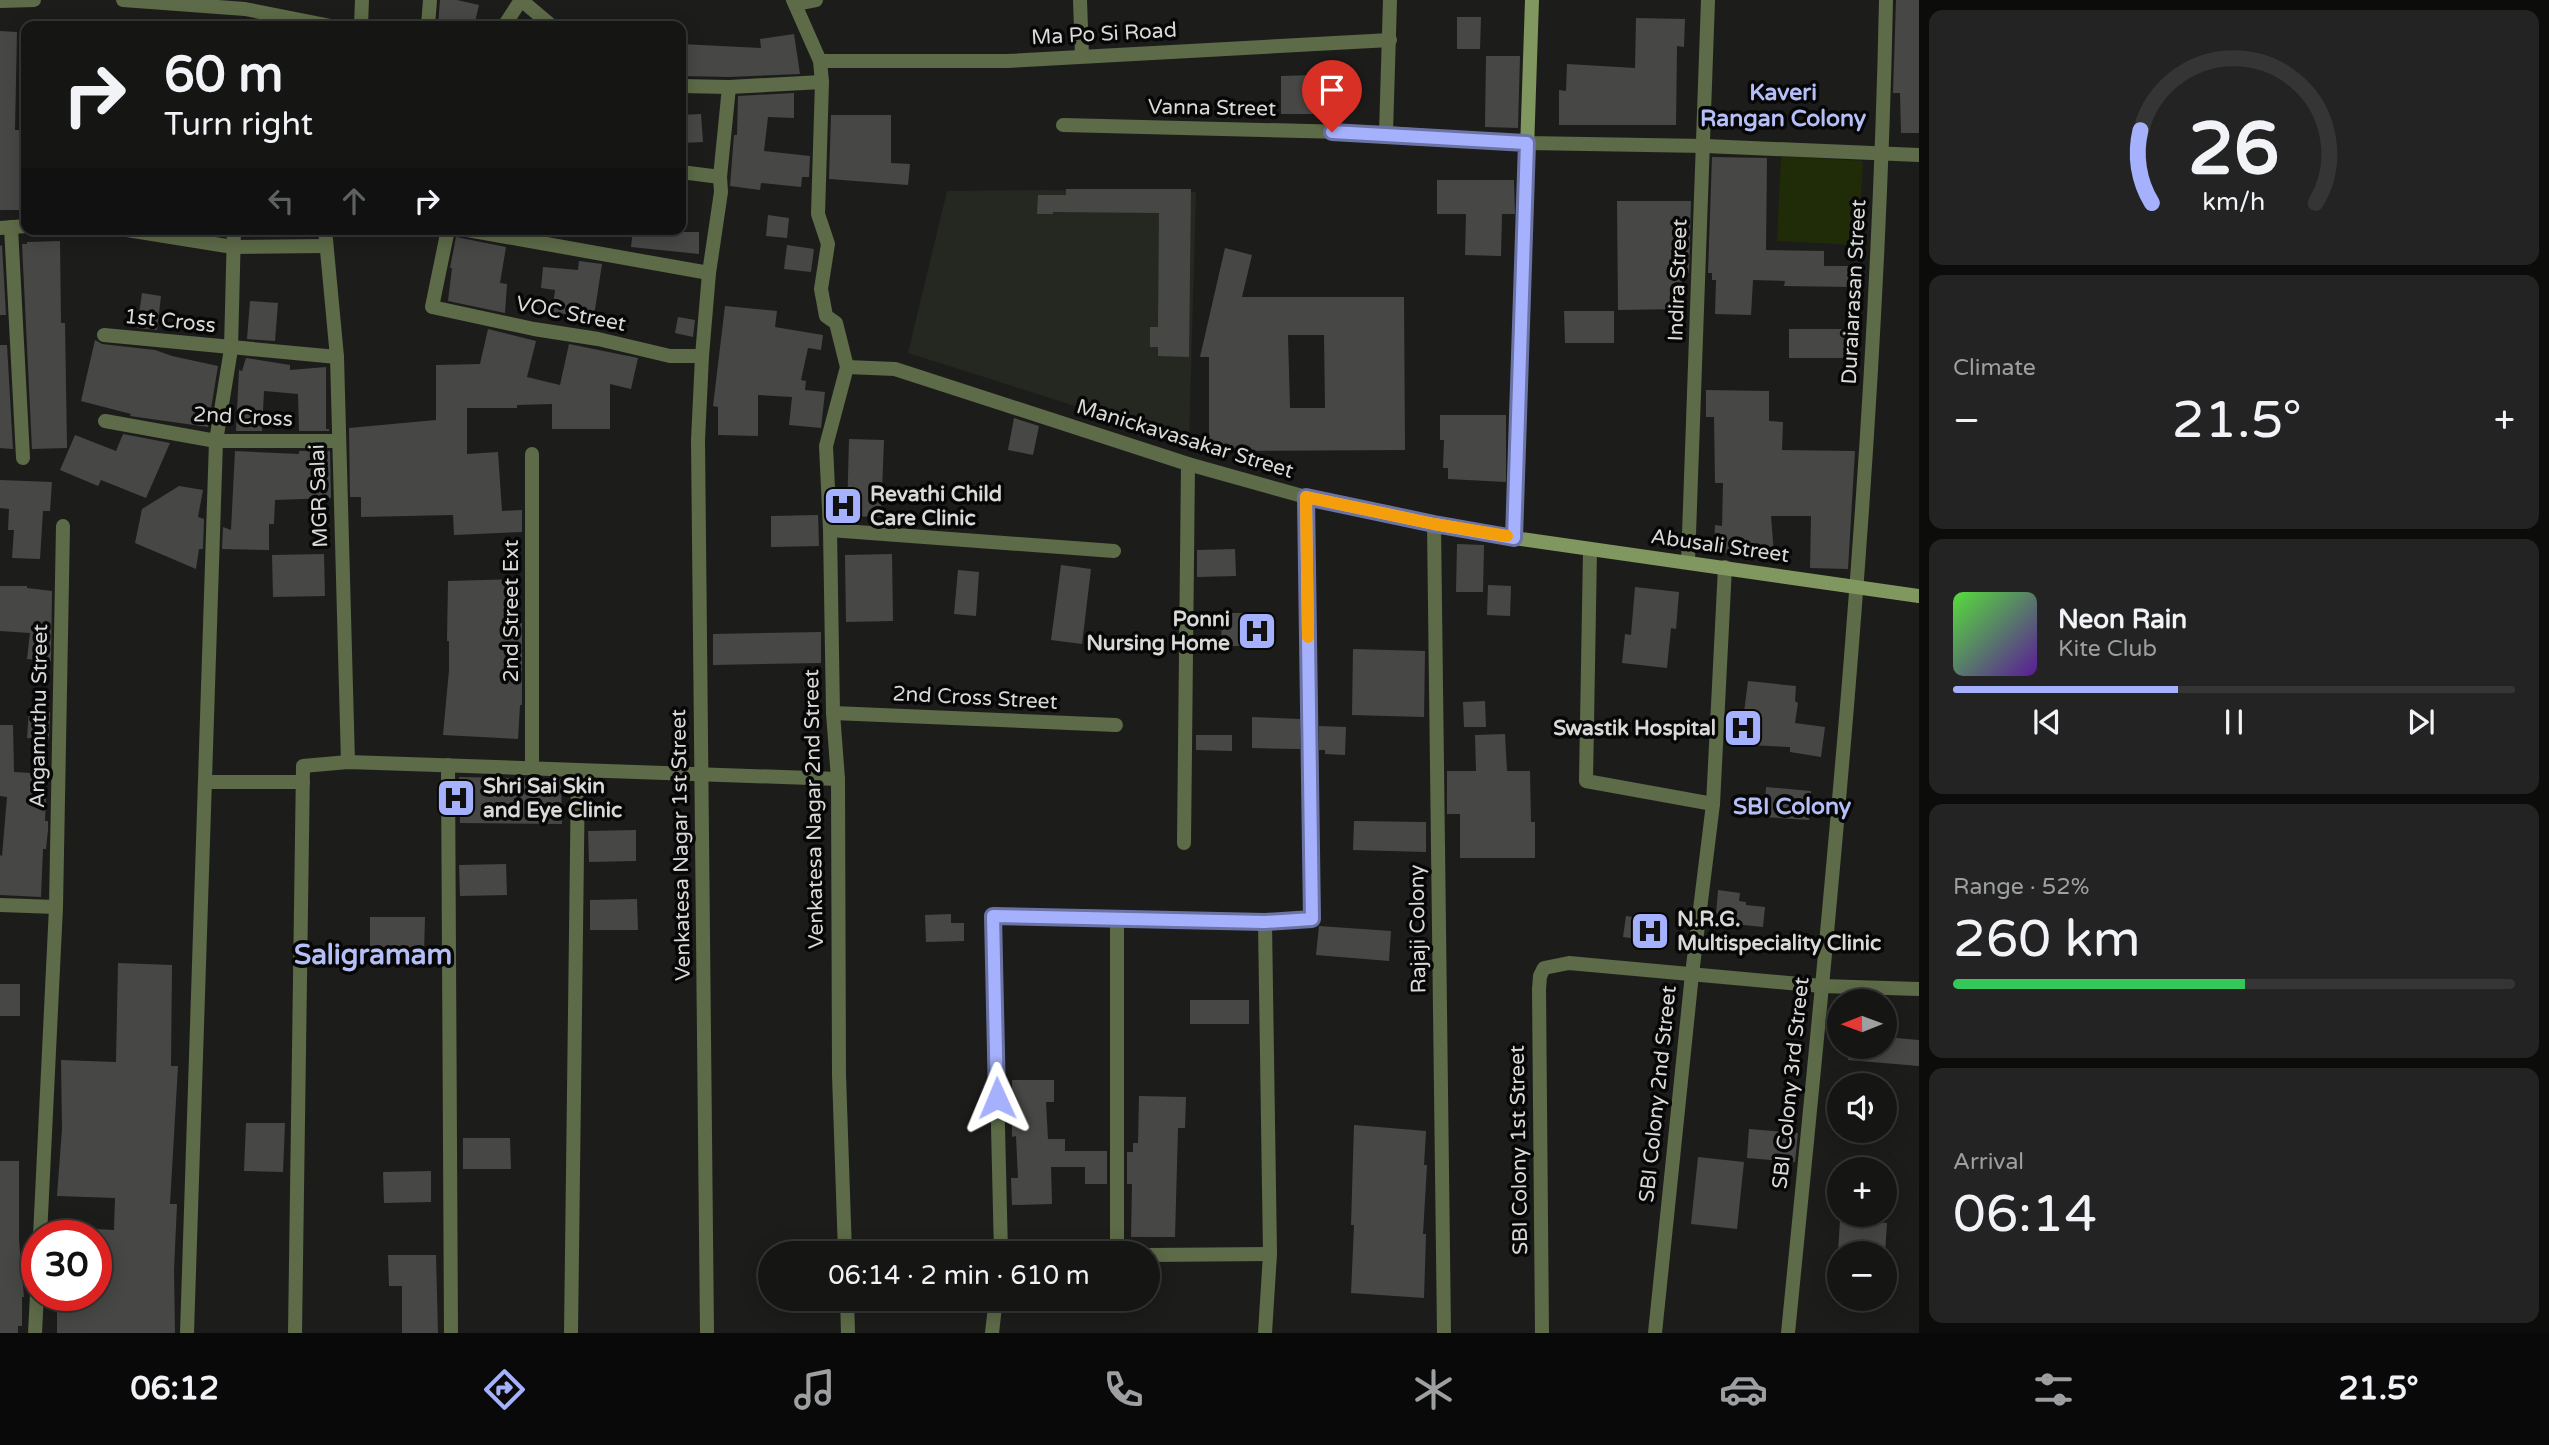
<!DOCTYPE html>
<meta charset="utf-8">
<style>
:root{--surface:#151614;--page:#222322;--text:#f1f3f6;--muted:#9d9fa0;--line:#343534;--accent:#a5b1fc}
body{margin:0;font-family:"Varela Round",sans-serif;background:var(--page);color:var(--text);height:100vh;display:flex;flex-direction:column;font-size:26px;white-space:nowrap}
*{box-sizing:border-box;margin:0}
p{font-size:23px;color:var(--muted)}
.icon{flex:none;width:38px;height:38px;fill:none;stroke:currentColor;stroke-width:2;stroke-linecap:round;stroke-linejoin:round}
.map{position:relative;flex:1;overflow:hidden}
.details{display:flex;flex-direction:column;gap:10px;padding:10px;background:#0c0c0b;width:630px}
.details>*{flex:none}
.guide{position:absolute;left:21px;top:21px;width:665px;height:214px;border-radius:14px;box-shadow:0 4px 18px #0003,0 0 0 2px var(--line);background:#151614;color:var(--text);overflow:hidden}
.needle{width:46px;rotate:269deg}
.buttons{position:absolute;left:1827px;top:989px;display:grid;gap:14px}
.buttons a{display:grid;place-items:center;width:70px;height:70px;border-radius:50%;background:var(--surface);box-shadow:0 4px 18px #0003,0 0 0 2px var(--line);font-size:35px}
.speed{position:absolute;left:21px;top:1220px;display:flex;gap:14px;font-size:35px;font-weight:700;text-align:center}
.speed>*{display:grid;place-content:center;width:91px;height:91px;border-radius:50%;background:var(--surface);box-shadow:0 4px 18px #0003,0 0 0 2px var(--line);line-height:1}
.speed .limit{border:10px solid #d22;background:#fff;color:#111}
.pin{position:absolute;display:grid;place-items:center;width:60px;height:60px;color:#fff;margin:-72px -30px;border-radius:50% 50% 50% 0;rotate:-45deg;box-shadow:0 0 7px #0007}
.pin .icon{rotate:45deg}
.me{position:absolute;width:77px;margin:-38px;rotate:359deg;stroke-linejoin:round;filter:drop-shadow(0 0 5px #0008)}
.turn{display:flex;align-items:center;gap:24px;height:147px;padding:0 28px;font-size:32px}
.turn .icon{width:91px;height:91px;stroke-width:2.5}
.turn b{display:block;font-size:49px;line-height:60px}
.lanes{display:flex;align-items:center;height:66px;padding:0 28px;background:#0003;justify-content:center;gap:35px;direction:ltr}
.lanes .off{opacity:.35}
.big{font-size:52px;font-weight:600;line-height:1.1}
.details .card{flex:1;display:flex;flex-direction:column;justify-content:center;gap:10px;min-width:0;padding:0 24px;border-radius:14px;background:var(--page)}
.details .dial{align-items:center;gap:0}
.dial svg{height:182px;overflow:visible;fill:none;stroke:var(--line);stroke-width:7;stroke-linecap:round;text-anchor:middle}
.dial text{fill:var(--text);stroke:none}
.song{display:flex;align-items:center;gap:21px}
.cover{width:84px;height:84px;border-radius:10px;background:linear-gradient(135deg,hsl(110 70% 55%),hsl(270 70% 35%))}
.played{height:7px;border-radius:4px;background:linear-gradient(90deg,var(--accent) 40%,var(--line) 40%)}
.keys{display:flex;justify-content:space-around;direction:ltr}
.heat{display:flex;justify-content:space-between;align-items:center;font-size:38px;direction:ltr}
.charge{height:10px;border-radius:5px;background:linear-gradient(90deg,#34c759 52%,var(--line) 0)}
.trip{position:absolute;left:758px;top:1241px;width:402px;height:70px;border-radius:35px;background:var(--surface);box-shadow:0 4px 18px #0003,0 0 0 2px var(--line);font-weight:600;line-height:70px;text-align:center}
.dock{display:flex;height:112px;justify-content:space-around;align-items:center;background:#080908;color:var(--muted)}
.dock .icon{width:49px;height:49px}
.dock .on{color:var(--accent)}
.dock b{font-size:32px;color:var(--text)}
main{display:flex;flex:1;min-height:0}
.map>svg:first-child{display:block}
.built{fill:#252821}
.green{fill:#1f2c07}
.building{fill:#474846;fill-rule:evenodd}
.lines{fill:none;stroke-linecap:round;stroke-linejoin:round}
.street{stroke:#5d6b48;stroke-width:14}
.secondary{stroke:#819760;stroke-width:14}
.route-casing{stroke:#6b73a4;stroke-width:18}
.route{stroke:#a5b1fc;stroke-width:12}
.slow{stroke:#f59e0b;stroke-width:12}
.labels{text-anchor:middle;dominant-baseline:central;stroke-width:7;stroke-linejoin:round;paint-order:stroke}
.street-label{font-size:21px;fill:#d9dad8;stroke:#070707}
.poi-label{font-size:21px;font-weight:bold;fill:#d9dad8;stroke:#070707;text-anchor:start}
.neighbourhood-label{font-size:23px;font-weight:bold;fill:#b5bff7;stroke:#070707}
.district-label{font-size:28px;font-weight:bold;fill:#b5bff7;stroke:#070707}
</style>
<main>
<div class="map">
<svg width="1919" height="1333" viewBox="0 0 1919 1333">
<rect width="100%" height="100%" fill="#1c1d1b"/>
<polygon class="built" points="1045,190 1196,192 1189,442 908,353 947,191"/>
<polygon class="green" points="1781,156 1863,161 1858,245 1777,241"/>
<g class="building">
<polygon points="440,0 457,0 479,5 474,26 438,26"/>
<polygon points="1896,0 1919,0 1919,133 1901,133 1900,93 1893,93"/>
<polygon points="1457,17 1481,17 1480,49 1457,49"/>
<polygon points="1636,18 1685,19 1684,47 1677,46 1676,125 1559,125 1559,90 1566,91 1567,64 1635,68"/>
<polygon points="0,31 17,32 15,130 20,130 23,210 0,210"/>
<polygon points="794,34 800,74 729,77 681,76 681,44 761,48 760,39"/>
<polygon points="1486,56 1520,56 1518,128 1485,127"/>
<polygon points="1313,75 1314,114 1281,114 1281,76"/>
<polygon points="794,93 794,118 768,117 764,151 810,156 809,177 802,177 801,187 761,183 760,190 730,186 734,135 737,135 738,96"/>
<polygon points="701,114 703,142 682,143 681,115"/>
<polygon points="831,115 891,115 891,163 910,164 908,185 829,179"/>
<polygon points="1712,157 1767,158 1766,250 1824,251 1824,266 1851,266 1851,287 1784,286 1785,281 1753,280 1751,315 1715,314 1716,280 1712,280 1712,273 1708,273"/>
<polygon points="1437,180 1514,180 1515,214 1502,214 1501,256 1465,255 1466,214 1437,214"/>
<polygon points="1066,189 1191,189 1189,357 1158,356 1158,347 1150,347 1150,327 1158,327 1159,213 1053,212 1053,214 1037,214 1038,195 1066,195"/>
<polygon points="1617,201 1691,201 1689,273 1682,273 1682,309 1618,310"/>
<polygon points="768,215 789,218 787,238 766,236"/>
<polygon points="633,229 663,229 663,232 699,232 699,254 631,247"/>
<polygon points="456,237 506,247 500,283 507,284 505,313 448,301 452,268 450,268"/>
<polygon points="60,241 61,323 65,323 67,448 32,449 22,244 27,244 27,242"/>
<polygon points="2,245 6,315 0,315 0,246"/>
<polygon points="787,245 814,249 811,272 784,269"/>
<path d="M1225,248L1252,255L1242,297H1404L1405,450L1209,451V357H1200ZM1288,335H1324L1325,408H1290Z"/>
<polygon points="579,261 602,264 594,316 567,310 566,314 552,313 555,290 541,288 543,267 578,270"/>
<polygon points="142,293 161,296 157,330 137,328"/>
<polygon points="250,301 278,303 275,341 247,339"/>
<polygon points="725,306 777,311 775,327 823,335 821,350 808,348 801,380 806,381 805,390 825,392 821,428 789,425 792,397 758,395 758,436 718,435 718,407 713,406"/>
<polygon points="1564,311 1614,311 1614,343 1565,343"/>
<polygon points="678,317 695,320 693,337 675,333"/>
<polygon points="488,329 536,341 527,377 560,385 569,344 638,358 631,389 610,384 610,429 552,429 552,404 517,405 517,408 467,408 467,454 498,452 502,511 522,510 522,532 454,535 453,515 361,517 361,497 350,497 349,428 436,420 436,365 480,364"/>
<rect x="1789" y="329" width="65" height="29"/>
<polygon points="95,340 102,344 155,350 172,356 218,366 208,427 130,416 131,414 81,401"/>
<polygon points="0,345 7,345 13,449 0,448"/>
<polygon points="246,358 290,365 290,370 326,367 326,429 329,429 329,431 299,431 298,394 264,391 262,431 236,431 239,370 242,371"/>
<polygon points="1706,390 1769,391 1769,421 1783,422 1782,450 1855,451 1848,569 1810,568 1811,516 1771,516 1774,554 1714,553 1715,525 1722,526 1723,483 1715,483 1714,417 1706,417"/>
<polygon points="1440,415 1506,415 1506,482 1448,479 1448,468 1443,468 1444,440 1440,440"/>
<polygon points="1014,418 1039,426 1033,455 1008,450"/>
<polygon points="123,434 170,443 146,498 101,480 98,486 60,470 75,435 116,451"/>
<polygon points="849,439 884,440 881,517 847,516"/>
<polygon points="235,451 299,454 299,451 330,451 331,498 275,500 274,524 269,524 269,550 222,549 223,527 231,530"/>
<polygon points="0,480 52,482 50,511 43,511 40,559 12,558 14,530 8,530 9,509 0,508"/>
<polygon points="179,486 203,490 198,517 204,519 203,549 199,549 196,569 135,543 142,509"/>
<polygon points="818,515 819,546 771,547 771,516"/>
<polygon points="1457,544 1484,545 1483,592 1456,592"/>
<polygon points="1235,549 1236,576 1197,577 1197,550"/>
<polygon points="324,554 325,596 273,597 272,555"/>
<polygon points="892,554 893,621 846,622 845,555"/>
<polygon points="1061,565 1091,569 1082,644 1051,640"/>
<polygon points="958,570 979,572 976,616 954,614"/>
<polygon points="516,579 516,622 522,623 522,705 520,705 518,739 443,735 449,670 449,641 447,641 448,581"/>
<polygon points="1488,585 1511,586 1510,616 1487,615"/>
<polygon points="0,586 27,586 27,588 52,591 51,661 27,659 30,633 0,631"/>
<polygon points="1635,587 1679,592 1676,629 1671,628 1667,668 1622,663 1625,634 1631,635"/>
<polygon points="1222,613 1270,613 1269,646 1221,646"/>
<polygon points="821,632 821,663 713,665 713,634"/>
<polygon points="1353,649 1425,651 1424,717 1352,715"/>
<polygon points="1748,681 1796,686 1795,701 1798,703 1795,723 1825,727 1821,757 1790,752 1790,747 1726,744 1728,719 1743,720"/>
<polygon points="1485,701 1486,727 1464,727 1463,702"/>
<polygon points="29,711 50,712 49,740 27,738"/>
<polygon points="1252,717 1300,719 1300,749 1252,748"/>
<polygon points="0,725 13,725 14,772 47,774 45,821 48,821 48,830 46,849 43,849 41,897 0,895 0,855 2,856 7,797 0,796"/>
<polygon points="1319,726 1346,727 1345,755 1325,754 1325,750 1319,750"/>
<polygon points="1505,734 1507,771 1530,771 1531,822 1535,822 1535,858 1460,858 1460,814 1447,814 1447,771 1476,771 1475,735"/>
<polygon points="1196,735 1232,735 1232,751 1196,750"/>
<polygon points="459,777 561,779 562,824 460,823"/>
<polygon points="1766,787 1811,791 1809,820 1764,817"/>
<polygon points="1354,821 1426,822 1426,852 1353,850"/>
<polygon points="636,830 636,861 589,862 588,831"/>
<polygon points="506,864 507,895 460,896 459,865"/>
<polygon points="1718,890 1740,893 1739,901 1746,902 1746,905 1765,907 1763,927 1724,923 1724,916 1716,915"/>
<polygon points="637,899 638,930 590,930 590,900"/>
<polygon points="951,914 951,923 964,923 964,941 926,942 925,915"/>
<polygon points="1626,916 1667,922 1664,943 1623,937"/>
<polygon points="370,917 425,917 424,954 370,954"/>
<polygon points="1319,926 1391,931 1389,961 1316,955"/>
<polygon points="118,963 172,965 171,1066 178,1066 170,1204 177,1204 174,1270 175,1333 57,1333 57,1295 96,1295 96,1229 114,1230 115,1198 57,1196 62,1129 61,1060 116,1062"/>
<rect x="0" y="984" width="20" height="32"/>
<rect x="1190" y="1000" width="59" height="24"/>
<polygon points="1885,1037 1919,1040 1919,1066 1848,1060 1849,1046 1885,1046"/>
<polygon points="1012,1080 1054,1080 1054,1102 1046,1102 1048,1139 1065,1139 1065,1151 1107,1151 1107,1184 1085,1184 1085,1167 1051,1167 1052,1204 1012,1205 1011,1178 1018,1178 1016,1136 1012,1137"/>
<polygon points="1139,1096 1186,1097 1185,1128 1178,1128 1175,1237 1131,1237 1132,1184 1127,1184 1127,1152 1133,1152 1133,1143 1138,1143"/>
<polygon points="246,1123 285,1123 283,1172 244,1171"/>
<polygon points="1354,1125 1426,1131 1424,1165 1427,1165 1423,1234 1426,1234 1424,1298 1351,1293 1354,1225 1351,1225"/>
<polygon points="1749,1129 1798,1133 1795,1162 1747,1158"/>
<polygon points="463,1138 510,1138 511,1169 463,1169"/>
<polygon points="1698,1157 1744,1162 1737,1229 1691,1224"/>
<polygon points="0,1161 19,1161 19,1240 24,1297 22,1297 22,1326 18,1326 18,1333 0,1333"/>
<polygon points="431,1171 431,1202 384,1203 383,1172"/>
<polygon points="1840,1220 1887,1223 1885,1253 1838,1252"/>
<polygon points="388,1255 436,1255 438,1333 402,1333 402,1286 389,1286"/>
</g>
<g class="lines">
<g class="street">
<polyline points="123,0 245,9 331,26"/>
<polyline points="521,0 552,26"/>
<polyline points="793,0 820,61 822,82 818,214 828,244 821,289 826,316 836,323 847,367 826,446 830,530 833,713 838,779 839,1075 845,1253"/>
<polyline points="1080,0 1082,56"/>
<polyline points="0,1 34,0"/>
<polyline points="795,4 816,0"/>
<polyline points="361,26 362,0"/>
<polyline points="428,26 430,0"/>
<polyline points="504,26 521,0"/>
<polyline points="820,61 1007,61 1390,40"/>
<polyline points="681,86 729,87"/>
<polyline points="1063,125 1386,133 1527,143 1705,146 1919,155"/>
<polyline points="1386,133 1390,0"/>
<polyline points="681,172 720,177"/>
<polyline points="11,227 23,458"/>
<polyline points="0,228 26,226"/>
<polyline points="121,229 233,247 325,246"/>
<polyline points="325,229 337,357 348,762"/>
<polyline points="448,229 432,307 534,329 598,339 670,356 702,356"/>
<polyline points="462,229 709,273"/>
<polyline points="104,335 337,357"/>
<polyline points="847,367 895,369 1188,464 1306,497 1434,524 1514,538"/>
<polyline points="105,421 216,441 339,441"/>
<polyline points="1434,524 1444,1333"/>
<polyline points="830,530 1114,551"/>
<polyline points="1590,550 1586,781 1713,804"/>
<polyline points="1688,562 1708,0"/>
<polyline points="833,713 1116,725"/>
<polyline points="448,765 451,1333"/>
<polyline points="532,768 532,454"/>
<polyline points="205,782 303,782"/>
<polyline points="1184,843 1188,464"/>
<polyline points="0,905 56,907"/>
<polyline points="1117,919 1117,1253"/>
<polyline points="40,1236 56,907 63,526"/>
<polyline points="1001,1253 993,916 1265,923 1312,919 1306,497"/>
<polyline points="1148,1255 1270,1254"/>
<polyline points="847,1298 848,1333"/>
<polyline points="35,1333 37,1294"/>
<polyline points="187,1333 216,441 231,349 234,229"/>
<polyline points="295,1333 303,766 348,762 838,779"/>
<polyline points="571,1333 578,771"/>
<polyline points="707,1333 698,440 702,356 709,273 721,192 720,177 729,87 822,82"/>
<polyline points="992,1333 996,1298"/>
<polyline points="1265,1333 1270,1254 1265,923"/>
<polyline points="1542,1333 1539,989 1540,976 1544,968 1569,963 1822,986 1919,989"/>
<polyline points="1655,1333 1692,974 1713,804 1725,567"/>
<path d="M1788,1333C1832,890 1877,446 1886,0"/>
</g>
<polyline class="secondary" points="1532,0 1514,538 1919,596"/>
</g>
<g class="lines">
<g class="route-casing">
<polyline id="route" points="997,1098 993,916 1265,922 1312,919 1306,497 1434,524 1514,538 1527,143 1332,132"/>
</g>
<use href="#route" class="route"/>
<polyline class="slow" points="1308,637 1306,497 1434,524 1507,536"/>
</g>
<defs>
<g id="hospital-square" transform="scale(2.0125)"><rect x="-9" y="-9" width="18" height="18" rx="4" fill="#a5b1fc" stroke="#070707"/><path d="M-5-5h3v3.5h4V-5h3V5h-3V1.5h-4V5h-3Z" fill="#111"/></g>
</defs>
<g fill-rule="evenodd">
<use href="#hospital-square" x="843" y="506"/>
<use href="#hospital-square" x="1257" y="631"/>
<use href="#hospital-square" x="1743" y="728"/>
<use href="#hospital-square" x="456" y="798"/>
<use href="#hospital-square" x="1650" y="931"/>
</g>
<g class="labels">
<g class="street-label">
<text transform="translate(1104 34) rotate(-3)">Ma Po Si Road</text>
<text transform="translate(1212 108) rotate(1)">Vanna Street</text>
<text transform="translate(1678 280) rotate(-88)">Indira Street</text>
<text transform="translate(1854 292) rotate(-87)">Duraiarasan Street</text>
<text transform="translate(571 314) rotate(11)">VOC Street</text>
<text transform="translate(170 321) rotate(6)">1st Cross</text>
<text transform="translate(243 417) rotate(3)">2nd Cross</text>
<text transform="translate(1185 439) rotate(17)">Manickavasakar Street</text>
<text transform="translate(319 496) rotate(-92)">MGR Salai</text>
<text transform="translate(1720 546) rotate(8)">Abusali Street</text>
<text transform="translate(511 611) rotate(-90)">2nd Street Ext</text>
<text transform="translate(975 698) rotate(3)">2nd Cross Street</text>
<text transform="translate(39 716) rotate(-89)">Angamuthu Street</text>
<text transform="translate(814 809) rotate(-91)">Venkatesa Nagar 2nd Street</text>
<text transform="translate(681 845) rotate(-91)">Venkatesa Nagar 1st Street</text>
<text transform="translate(1418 929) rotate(-91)">Rajaji Colony</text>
<text transform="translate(1791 1083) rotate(-84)">SBI Colony 3rd Street</text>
<text transform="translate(1658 1094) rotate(-84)">SBI Colony 2nd Street</text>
<text transform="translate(1519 1150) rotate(-91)">SBI Colony 1st Street</text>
</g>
<g class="poi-label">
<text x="870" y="494">Revathi Child<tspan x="870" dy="24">Care Clinic</tspan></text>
<text x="1230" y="619" text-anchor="end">Ponni<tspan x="1230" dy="24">Nursing Home</tspan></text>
<text x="1716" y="728" text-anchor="end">Swastik Hospital</text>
<text x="483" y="786">Shri Sai Skin<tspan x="483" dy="24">and Eye Clinic</tspan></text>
<text x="1677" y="919">N.R.G.<tspan x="1677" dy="24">Multispeciality Clinic</tspan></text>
</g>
<g class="neighbourhood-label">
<text x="1783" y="93">Kaveri<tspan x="1783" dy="26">Rangan Colony</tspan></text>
<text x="1792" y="807">SBI Colony</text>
</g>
<g class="district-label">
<text x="373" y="955">Saligramam</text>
</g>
</g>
</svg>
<div class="buttons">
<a><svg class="needle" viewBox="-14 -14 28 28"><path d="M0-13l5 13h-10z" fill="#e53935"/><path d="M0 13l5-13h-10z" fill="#9d9fa0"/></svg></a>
<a><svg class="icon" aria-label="sound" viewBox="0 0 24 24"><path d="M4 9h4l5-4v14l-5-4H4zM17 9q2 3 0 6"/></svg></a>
<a>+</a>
<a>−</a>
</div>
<div class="speed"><div class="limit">30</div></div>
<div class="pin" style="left:1332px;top:132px;background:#d93025"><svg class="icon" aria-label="arrive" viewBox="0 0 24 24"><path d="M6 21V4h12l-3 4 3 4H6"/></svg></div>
<svg class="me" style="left:997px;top:1098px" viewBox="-20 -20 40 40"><path d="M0-17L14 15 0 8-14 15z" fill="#a5b1fc" stroke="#fff" stroke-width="4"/></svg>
<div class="trip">06:14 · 2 min · 610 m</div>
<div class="guide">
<div class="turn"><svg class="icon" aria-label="right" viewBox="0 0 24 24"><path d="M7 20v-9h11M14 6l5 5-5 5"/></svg><div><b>60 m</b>Turn right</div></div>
<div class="lanes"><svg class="icon off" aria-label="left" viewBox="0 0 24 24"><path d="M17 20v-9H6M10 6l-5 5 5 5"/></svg><svg class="icon off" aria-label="ahead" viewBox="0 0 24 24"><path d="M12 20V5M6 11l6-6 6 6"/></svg><svg class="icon" aria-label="right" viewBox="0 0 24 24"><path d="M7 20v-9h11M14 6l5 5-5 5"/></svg></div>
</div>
</div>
<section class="details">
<div class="card dial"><svg viewBox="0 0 100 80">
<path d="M14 69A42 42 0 1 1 86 69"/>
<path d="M14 69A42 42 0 0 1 9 37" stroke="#a5b1fc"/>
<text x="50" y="56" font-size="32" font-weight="700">26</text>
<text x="50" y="72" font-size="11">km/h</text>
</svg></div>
<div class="card"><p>Climate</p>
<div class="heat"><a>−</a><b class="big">21.5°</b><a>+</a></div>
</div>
<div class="card">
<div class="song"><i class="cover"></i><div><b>Neon Rain</b><p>Kite Club</p></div></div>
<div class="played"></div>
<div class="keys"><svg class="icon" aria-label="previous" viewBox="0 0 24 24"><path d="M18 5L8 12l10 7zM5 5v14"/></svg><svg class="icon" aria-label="pause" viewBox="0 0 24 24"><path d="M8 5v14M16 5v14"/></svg><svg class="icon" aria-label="next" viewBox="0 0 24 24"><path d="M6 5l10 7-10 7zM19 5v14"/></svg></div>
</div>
<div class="card"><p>Range · 52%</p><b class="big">260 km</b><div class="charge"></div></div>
<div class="card"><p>Arrival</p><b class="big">06:14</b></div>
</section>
</main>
<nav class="dock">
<b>06:12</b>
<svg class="icon on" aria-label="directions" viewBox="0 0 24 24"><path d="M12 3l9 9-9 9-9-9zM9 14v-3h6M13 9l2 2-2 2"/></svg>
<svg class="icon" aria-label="music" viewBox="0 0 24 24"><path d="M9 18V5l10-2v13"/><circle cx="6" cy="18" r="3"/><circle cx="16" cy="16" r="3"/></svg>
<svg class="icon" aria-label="phone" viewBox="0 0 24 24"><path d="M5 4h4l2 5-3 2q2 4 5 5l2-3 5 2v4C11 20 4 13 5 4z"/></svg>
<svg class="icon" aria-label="climate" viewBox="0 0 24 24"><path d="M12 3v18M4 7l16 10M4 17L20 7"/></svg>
<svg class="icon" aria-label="car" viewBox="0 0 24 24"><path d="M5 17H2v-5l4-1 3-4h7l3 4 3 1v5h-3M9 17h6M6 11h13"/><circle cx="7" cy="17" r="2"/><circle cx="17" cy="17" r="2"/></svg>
<svg class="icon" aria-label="filters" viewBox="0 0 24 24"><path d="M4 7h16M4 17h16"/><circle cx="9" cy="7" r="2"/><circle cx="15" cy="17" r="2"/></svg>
<b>21.5°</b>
</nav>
